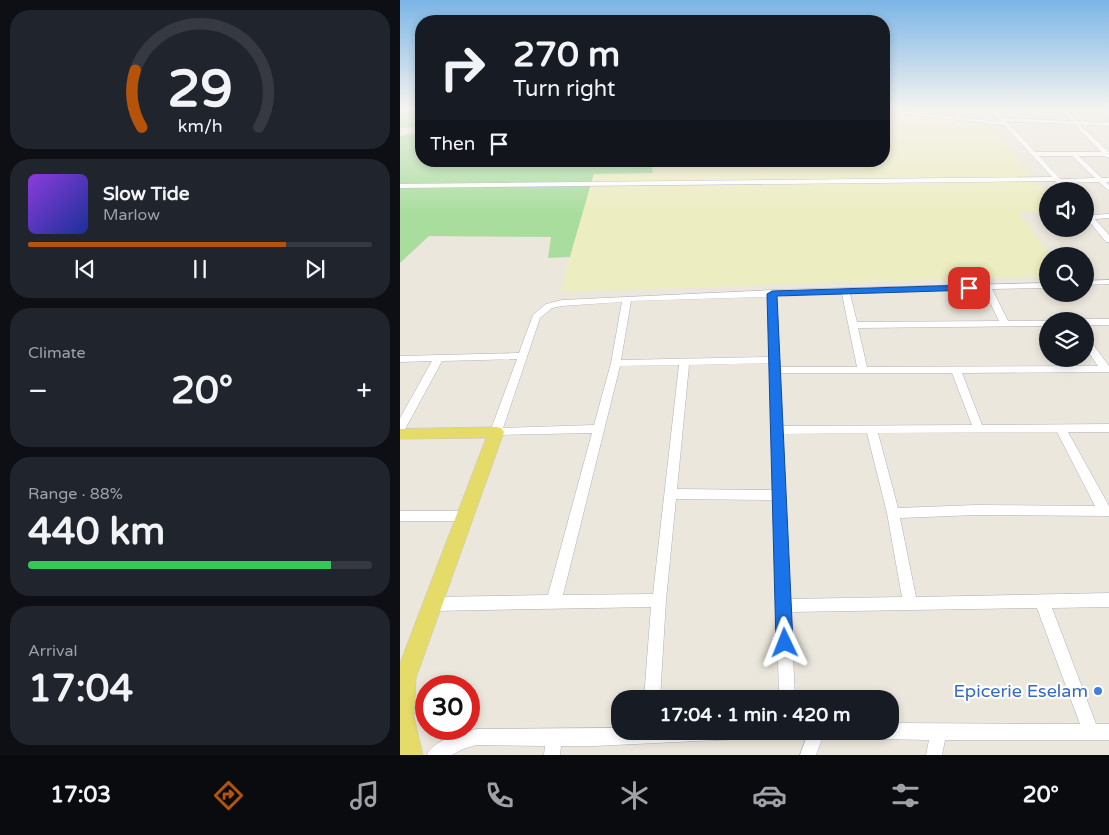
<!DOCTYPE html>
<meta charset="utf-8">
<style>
:root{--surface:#171b24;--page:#20242c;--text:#f1f3f6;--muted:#9ea1a6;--line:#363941;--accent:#b45309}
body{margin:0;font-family:"Varela Round",sans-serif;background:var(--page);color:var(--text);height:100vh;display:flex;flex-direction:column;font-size:19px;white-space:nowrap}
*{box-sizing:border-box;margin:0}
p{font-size:16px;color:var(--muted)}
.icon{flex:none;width:28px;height:28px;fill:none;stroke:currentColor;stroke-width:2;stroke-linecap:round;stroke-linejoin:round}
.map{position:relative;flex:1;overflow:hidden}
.side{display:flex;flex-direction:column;gap:10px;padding:10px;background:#0d0f14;width:400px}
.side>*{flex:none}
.banner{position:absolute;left:15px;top:15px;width:475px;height:152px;border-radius:20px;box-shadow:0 2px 8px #0003;background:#171b24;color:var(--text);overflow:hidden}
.buttons{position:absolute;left:639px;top:182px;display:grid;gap:10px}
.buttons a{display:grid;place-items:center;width:55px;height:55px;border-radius:50%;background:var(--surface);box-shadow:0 2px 8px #0003;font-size:25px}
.speed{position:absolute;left:15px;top:675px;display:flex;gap:10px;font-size:25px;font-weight:700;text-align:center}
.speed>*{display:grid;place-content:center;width:65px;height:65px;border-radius:50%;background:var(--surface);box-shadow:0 2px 8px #0003;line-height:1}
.speed .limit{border:8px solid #d22;background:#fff;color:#111}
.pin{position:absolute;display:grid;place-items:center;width:42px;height:42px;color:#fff;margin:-21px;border-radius:10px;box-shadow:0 2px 8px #0006}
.me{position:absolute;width:55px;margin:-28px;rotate:358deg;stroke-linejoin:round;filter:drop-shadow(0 0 4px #0008)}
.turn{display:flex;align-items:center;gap:18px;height:105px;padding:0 15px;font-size:22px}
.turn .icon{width:65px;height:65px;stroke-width:2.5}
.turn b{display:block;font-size:35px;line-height:42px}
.then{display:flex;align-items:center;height:48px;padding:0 15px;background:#0003;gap:10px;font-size:19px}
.big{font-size:38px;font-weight:700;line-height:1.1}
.side .widget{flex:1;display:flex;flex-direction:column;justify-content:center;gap:8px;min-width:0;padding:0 18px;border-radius:20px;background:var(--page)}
.side .dial{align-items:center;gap:0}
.dial svg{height:130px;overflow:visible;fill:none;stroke:var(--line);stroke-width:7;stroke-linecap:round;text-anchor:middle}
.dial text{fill:var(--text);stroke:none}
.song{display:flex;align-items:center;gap:15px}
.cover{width:60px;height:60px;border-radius:8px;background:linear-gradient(135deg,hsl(270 70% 55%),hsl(230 70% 35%))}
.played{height:5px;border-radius:2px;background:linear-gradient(90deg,var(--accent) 75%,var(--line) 75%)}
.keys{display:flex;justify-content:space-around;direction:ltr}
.heat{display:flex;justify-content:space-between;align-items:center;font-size:28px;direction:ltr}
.charge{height:8px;border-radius:4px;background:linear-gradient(90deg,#34c759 88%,var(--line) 0)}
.trip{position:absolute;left:211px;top:690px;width:288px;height:50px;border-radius:20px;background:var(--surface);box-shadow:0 2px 8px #0003;font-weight:700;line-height:50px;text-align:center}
.tabs{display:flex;height:80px;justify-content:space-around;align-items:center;background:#090b0e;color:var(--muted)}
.tabs .icon{width:35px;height:35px}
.tabs .current{color:var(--accent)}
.tabs b{font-size:22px;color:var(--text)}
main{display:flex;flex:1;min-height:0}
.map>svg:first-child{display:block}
.green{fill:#a9dd9e}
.sand{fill:#ededc2}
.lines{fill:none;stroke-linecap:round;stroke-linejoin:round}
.minor-casing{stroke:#b0b1bc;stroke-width:1}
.major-casing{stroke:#c8c8c8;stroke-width:1}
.minor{fill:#fff;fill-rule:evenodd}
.major{fill:#e4db68;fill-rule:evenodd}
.route{fill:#1a73e8;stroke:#114b97}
.shop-dot{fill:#3f7fe0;stroke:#fff;stroke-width:2}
.labels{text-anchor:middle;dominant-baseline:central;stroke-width:4.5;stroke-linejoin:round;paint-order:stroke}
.near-shop-label{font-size:18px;fill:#366cbe;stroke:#fff;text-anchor:end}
</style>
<main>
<section class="side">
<div class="widget dial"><svg viewBox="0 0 100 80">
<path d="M14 69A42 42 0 1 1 86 69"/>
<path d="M14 69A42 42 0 0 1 10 34" stroke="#b45309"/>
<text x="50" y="56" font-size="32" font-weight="700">29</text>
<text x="50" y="72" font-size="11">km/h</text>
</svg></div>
<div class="widget">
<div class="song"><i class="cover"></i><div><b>Slow Tide</b><p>Marlow</p></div></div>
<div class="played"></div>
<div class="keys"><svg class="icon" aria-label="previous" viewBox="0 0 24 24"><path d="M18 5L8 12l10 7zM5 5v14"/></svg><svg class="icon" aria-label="pause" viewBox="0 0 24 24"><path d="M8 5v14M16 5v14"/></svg><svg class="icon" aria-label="next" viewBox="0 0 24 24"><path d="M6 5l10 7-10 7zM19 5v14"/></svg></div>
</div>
<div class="widget"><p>Climate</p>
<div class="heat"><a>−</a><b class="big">20°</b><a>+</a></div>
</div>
<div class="widget"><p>Range · 88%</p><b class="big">440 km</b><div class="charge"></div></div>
<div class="widget"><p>Arrival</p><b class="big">17:04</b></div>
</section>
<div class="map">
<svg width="709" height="755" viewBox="0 0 709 755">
<rect width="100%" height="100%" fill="#ebe7dd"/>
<g class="green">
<polygon points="0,109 21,109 21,127 0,128"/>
<polygon points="11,134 21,134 21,161 251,161 253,173 194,174 170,257 148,258 151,237 29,236 0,263 0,136"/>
</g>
<polygon class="sand" points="484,112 589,124 647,194 647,211 619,212 651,256 648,256 647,276 160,292 194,174 250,174 253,173 251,161 484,161"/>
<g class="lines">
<g class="minor-casing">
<g id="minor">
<path d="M589,109H595L604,118L671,121L659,109H665L677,121L709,122V126L680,125L709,152V158L704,156H679L702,178H709V182H706L709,185V191L699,182L664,183L671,191H665L655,181L0,188V184L652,177L604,125L484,112V109L601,122ZM607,122L674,124L701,152H635ZM639,156H672L695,178L660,179Z"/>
<polygon points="700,109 706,109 709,112 709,117"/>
<polygon points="685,210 691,215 709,214 709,218 695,219 709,235 709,242 706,242 685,216"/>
<polygon points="709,280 709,284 685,285 685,281"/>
<path d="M648,283V288L592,289L608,321H651H648V326L458,328L467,367L698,366L685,347V337L688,338L709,366V372L562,373L582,425L709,424V432H668L709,506V516L576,515L500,518L516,597L709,593V607L652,608L696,724H709V740H545L542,755H526L529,740L477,739L471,737L469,731H490V723L680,724L637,608L391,612L395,699H379L374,500L276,499L266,600L260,699H244L251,607L33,611L28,609L26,604L28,599L33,597L148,595L192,433L92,435L90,432L117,359L42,361L4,431L0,432V418L32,361L0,362V356L119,353L133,315L146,304L162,300L372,290ZM584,290L599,321L457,322L450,294ZM442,294L457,367H380L376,297ZM368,297L370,357L221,360L231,301ZM222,302L211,363L194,425L103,428L140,318L152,308L162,306ZM370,363L373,490L277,489L289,365ZM279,365L253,594L163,595L220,366ZM380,373H552L572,425L382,426ZM657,432L695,506L576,505L498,508L478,433ZM467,433L487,513L502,597L390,599L383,434Z"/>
<polygon points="685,319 709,319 709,325 685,325 685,321 681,321"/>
<polygon points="0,511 66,511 70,512 72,516 70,520 66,521 0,521"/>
<path d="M220,728V731H347L345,737L339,739L194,746H161L160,755H144L145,746L76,745L63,749L52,755H27C32,741 62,732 76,729Z"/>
<polygon points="409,731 425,731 416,755 400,755"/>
</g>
</g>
<g class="major-casing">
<polygon id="major" points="96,427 101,428 104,432 16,678 14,717 23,755 0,755 0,663 86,438 0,439 0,429"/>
</g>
<use href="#minor" class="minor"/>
<use href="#major" class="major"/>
</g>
<linearGradient id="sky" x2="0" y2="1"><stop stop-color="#7bb5e6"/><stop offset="0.51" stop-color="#f6f4f0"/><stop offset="1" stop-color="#f6f4f0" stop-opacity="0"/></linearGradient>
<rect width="709" height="214" fill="url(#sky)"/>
<polygon class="route" points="569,285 572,286 572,290 377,296 393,643 391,649 385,652 379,649 376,643 367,294 372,291"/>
<circle class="shop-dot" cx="698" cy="691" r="5"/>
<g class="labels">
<g class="near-shop-label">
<text x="688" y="691">Epicerie Eselam</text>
</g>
</g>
</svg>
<div class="buttons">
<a><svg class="icon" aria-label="sound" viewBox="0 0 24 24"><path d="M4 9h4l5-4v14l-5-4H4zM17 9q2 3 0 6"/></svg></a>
<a><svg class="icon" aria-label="search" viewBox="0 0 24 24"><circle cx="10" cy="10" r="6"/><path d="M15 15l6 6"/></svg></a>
<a><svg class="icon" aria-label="layers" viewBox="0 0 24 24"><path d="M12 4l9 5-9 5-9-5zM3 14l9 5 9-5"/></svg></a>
</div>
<div class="speed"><div class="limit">30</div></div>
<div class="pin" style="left:569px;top:288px;background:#d93025"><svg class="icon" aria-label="arrive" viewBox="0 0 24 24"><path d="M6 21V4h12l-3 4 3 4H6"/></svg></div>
<svg class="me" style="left:385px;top:643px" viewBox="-20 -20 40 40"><path d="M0-17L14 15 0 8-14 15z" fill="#1a73e8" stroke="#fff" stroke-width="4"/></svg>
<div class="trip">17:04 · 1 min · 420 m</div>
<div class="banner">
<div class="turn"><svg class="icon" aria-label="right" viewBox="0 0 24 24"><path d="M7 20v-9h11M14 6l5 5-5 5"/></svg><div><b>270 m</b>Turn right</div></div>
<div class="then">Then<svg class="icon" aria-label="arrive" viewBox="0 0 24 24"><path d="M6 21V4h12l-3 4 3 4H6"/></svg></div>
</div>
</div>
</main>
<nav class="tabs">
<b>17:03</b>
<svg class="icon current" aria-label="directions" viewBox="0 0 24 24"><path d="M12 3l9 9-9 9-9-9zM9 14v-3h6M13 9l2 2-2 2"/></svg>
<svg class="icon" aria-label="music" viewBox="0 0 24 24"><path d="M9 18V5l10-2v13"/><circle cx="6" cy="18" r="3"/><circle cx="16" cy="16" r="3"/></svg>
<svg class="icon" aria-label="phone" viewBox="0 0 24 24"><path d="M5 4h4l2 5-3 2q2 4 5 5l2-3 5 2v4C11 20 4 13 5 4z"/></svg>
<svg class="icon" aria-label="climate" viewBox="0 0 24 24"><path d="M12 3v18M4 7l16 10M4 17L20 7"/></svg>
<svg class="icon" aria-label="car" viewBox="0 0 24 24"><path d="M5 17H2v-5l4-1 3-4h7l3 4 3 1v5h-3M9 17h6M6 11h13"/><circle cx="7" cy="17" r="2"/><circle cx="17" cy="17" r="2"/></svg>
<svg class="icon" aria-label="filters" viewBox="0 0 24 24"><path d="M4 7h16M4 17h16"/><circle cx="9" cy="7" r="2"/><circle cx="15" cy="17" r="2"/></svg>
<b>20°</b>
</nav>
